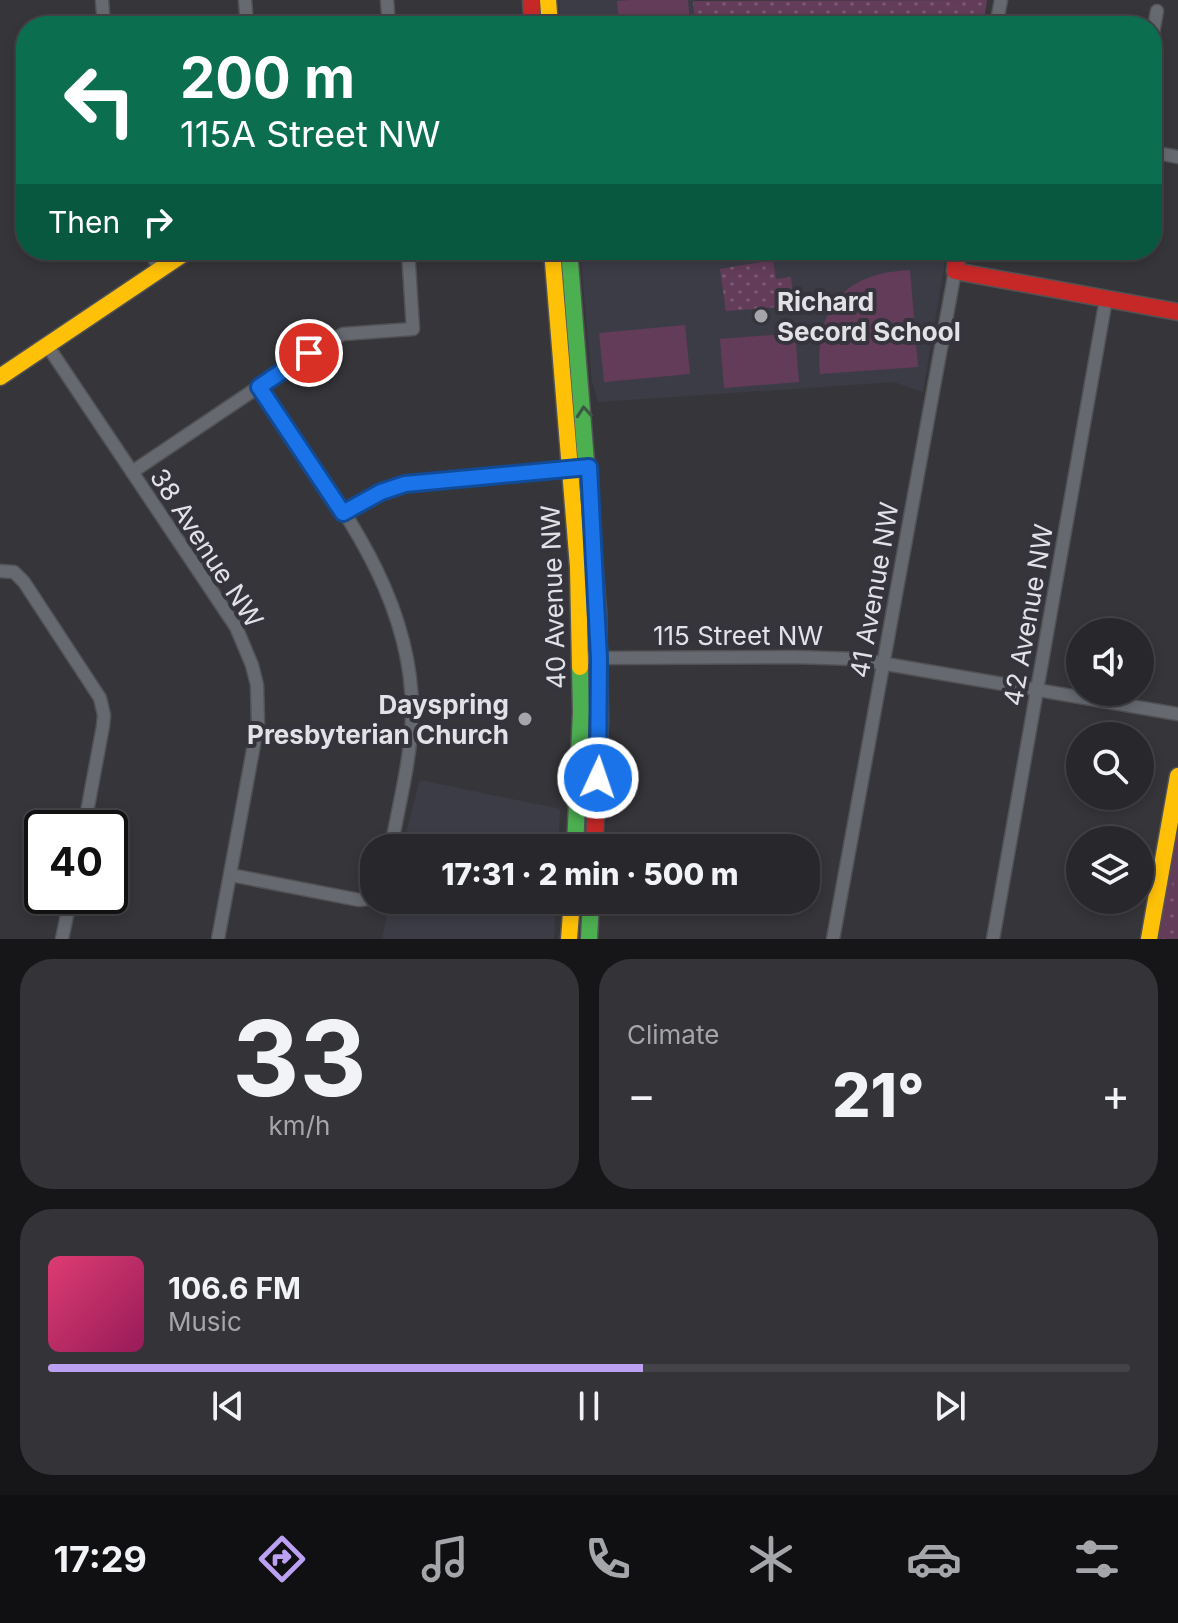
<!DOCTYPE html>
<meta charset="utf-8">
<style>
:root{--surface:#28282c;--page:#343438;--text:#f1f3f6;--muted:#a5a6a9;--line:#444448;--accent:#bca0f2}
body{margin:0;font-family:Inter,sans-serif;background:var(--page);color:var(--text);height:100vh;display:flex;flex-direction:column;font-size:30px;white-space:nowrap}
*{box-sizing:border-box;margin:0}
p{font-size:26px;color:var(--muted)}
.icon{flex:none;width:44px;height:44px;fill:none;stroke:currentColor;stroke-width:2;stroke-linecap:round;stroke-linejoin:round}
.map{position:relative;height:939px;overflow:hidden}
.side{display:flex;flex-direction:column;gap:20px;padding:20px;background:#161618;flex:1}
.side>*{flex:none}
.banner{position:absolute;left:16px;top:16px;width:1146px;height:244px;border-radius:32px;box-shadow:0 4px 12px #0003,0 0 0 2px var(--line);background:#0b6e4f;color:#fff;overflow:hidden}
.fabs{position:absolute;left:1066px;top:618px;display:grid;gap:16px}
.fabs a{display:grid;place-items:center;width:88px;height:88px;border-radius:50%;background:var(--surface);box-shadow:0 4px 12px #0003,0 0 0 2px var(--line);font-size:40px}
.speed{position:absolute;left:24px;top:810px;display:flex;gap:16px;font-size:40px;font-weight:700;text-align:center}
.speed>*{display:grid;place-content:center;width:104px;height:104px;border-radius:50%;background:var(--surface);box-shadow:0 4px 12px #0003,0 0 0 2px var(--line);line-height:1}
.speed .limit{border:4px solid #111;border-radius:12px;background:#fff;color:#111}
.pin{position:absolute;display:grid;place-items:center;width:68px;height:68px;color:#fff;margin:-34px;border:4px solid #fff;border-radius:50%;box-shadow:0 2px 8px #0007}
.me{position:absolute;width:88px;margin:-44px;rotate:3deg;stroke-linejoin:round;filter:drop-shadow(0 0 6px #0008)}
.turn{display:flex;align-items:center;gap:28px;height:168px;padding:0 32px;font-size:36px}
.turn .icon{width:104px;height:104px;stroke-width:2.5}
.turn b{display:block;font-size:56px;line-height:68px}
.then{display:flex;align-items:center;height:76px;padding:0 32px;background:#0003;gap:16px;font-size:30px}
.big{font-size:60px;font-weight:800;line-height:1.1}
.side .card{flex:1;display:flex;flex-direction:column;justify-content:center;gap:12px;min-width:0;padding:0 28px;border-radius:32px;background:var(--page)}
.side .dial{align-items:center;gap:0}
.dial b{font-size:104px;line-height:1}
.song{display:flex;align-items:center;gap:24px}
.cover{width:96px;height:96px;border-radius:12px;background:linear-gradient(135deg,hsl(340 70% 55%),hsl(330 70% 35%))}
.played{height:8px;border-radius:4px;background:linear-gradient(90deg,var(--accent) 55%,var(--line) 55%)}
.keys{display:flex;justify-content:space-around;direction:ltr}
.heat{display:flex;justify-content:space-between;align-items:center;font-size:44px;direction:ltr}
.side .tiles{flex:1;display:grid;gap:20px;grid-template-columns:1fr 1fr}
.card:last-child{grid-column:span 2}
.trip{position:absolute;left:360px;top:834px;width:460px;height:80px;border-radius:32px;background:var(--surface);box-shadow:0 4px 12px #0003,0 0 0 2px var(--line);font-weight:800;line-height:80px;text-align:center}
.menu{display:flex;height:128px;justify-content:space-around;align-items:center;background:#101012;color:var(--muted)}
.menu .icon{width:56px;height:56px}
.menu .on{color:var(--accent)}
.menu b{font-size:36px;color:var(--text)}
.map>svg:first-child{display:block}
.built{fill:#3c3c47}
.grass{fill:#633c5a}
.park{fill:url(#park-dots)}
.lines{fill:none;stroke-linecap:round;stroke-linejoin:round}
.street-casing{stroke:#525255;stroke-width:15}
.fast-casing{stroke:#525255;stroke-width:19}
.slow-casing{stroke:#525255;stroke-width:19}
.jam-casing{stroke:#525255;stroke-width:19}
.street{stroke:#666970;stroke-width:12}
.fast{stroke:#4caf50;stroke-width:16}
.slow{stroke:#ffc107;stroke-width:16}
.jam{stroke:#c62828;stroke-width:16}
.oneway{stroke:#3c5942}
.route-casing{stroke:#114b97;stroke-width:20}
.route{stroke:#1a73e8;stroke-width:14}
.poi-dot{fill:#a6a5aa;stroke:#35343c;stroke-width:3}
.labels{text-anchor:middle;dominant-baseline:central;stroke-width:8;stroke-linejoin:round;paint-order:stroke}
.poi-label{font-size:26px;font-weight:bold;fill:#e2e1e6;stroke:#35343c;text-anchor:start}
.street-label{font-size:26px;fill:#e2e1e6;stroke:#35343c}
</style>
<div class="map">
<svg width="1178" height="939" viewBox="0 0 1178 939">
<defs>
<pattern id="park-dots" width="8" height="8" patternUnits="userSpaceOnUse" patternTransform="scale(2)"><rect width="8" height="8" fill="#633c5a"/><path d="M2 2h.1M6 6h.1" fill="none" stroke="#795872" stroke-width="1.8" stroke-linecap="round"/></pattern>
</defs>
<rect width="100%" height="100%" fill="#36363a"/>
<g class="built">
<polygon points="559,0 694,0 695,26 561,26"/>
<polygon points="580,250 947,250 923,392 894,382 598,402 592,381"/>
<polygon points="420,780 560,809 558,848 402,848"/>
<polygon points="390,900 556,900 554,939 382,939"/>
</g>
<g class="grass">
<polygon points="631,0 688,0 690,26 619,26 617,1"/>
<polygon points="851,250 922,250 923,254 852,261"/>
<path d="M910,270L918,367L820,374C814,308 844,273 910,270Z"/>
<polygon points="685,325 690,374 604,382 599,333"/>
<polygon points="795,333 799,382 724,388 720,339"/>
<polygon points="1178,816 1178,939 1156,939"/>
</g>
<g class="park">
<polygon points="987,0 983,26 695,26 693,1"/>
<polygon points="773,260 776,279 791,277 794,306 726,311 720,269"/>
<polygon points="1178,850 1178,939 1163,939"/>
</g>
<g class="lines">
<g class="street-casing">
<g id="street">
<polyline points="102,0 104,26"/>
<polyline points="245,0 247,26"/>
<polyline points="387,0 389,26"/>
<polyline points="996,26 1001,0"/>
<polyline points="1152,38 1157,11"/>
<polyline points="1152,152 1178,157"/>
<polyline points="148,250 161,269"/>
<polyline points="47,345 236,627 252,665 257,685 258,723 218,939"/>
<path d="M259,387C325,487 414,587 412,715C411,759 399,804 391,848"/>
<polyline points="132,472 309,353 343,334 413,329 408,250"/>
<polyline points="343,513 369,497 405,484 576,468"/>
<polyline points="0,571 14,572 24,582 100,698 104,715 103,726 84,828"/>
<polyline points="590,658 794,657 857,659 1178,714"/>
<polyline points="231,875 359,900 374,898"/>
<polyline points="62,939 71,896"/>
<polyline points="833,939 955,271"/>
<polyline points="993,939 1106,299"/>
</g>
</g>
<g class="fast-casing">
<g id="fast">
<polyline points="569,250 598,611"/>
<polyline points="575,848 581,712 580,667"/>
<polyline points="589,939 591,900"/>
</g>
</g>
<g class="slow-casing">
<g id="slow">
<polyline points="548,0 550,26"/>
<polyline points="552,250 578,567 580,667"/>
<polyline points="0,377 189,250"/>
<polyline points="569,939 572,900"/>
<polyline points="1149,939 1178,776"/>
</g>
</g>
<g class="jam-casing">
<g id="jam">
<polyline points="531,0 533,26"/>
<polyline points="958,250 955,271 1178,312"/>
<polyline points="594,848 600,720 598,611"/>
</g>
</g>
<use href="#street" class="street"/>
<use href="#fast" class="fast"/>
<use href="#slow" class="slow"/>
<use href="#jam" class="jam"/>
</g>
<defs><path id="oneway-chevron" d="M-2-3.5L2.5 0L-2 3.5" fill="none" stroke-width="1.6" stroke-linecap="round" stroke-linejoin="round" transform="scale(2)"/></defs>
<use class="oneway" href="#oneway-chevron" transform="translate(584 412) rotate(-95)"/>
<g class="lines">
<g class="route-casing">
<polyline id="route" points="309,353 259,387 343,513 381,492 405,484 589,467 599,658 598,778"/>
</g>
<use href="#route" class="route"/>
</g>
<g class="poi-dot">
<circle cx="761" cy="316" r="8"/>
<circle cx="525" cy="719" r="8"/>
</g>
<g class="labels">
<g class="poi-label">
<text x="777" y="301">Richard<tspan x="777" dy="30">Secord School</tspan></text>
<text x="509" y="704" text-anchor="end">Dayspring<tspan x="509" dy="30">Presbyterian Church</tspan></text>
</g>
<g class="street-label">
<text transform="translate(207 548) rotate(57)">38 Avenue NW</text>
<text transform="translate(874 590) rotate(-80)">41 Avenue NW</text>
<text transform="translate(553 597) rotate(-92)">40 Avenue NW</text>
<text transform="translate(1028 615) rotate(-80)">42 Avenue NW</text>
<text x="738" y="635">115 Street NW</text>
</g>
</g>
</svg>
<div class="fabs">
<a><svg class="icon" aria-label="sound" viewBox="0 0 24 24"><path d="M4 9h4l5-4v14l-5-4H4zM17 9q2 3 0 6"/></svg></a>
<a><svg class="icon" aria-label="search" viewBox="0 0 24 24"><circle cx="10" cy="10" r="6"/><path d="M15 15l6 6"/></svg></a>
<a><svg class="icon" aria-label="layers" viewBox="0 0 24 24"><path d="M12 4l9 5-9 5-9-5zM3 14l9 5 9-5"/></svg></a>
</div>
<div class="speed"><div class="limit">40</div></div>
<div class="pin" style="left:309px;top:353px;background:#d93025"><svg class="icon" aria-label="arrive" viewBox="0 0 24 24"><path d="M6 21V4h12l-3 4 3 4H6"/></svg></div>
<svg class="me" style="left:598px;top:778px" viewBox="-20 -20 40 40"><circle r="17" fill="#1a73e8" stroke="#fff" stroke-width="3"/><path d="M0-11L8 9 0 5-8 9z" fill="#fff"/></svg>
<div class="trip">17:31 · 2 min · 500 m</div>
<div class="banner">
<div class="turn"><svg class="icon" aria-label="left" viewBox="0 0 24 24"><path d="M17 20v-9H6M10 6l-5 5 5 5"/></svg><div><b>200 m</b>115A Street NW</div></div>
<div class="then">Then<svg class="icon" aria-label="right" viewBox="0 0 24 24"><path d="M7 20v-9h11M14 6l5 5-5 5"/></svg></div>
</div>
</div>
<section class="side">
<div class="tiles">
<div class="card dial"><b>33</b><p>km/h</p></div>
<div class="card"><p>Climate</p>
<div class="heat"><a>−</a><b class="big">21°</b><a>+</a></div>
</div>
<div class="card">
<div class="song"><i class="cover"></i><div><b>106.6 FM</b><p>Music</p></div></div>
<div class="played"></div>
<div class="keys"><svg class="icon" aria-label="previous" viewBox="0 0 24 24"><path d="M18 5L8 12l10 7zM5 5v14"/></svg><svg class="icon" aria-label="pause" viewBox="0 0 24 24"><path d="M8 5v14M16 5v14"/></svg><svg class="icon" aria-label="next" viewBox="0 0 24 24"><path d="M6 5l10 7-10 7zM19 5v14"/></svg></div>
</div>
</div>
</section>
<nav class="menu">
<b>17:29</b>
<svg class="icon on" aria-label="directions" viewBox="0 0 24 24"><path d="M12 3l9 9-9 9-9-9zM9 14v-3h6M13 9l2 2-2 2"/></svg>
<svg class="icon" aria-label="music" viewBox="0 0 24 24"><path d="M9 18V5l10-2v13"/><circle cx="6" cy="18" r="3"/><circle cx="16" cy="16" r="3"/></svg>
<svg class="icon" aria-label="phone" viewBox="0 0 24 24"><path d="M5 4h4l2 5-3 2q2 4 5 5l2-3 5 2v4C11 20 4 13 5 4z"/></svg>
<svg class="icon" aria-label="climate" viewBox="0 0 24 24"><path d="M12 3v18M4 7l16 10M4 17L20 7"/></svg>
<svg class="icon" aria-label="car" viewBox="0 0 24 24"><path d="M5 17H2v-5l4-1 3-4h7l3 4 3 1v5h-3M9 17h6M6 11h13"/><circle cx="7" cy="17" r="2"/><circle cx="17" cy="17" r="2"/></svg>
<svg class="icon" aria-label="filters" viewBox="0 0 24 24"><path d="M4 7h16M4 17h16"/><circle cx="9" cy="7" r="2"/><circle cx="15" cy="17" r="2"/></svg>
</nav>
